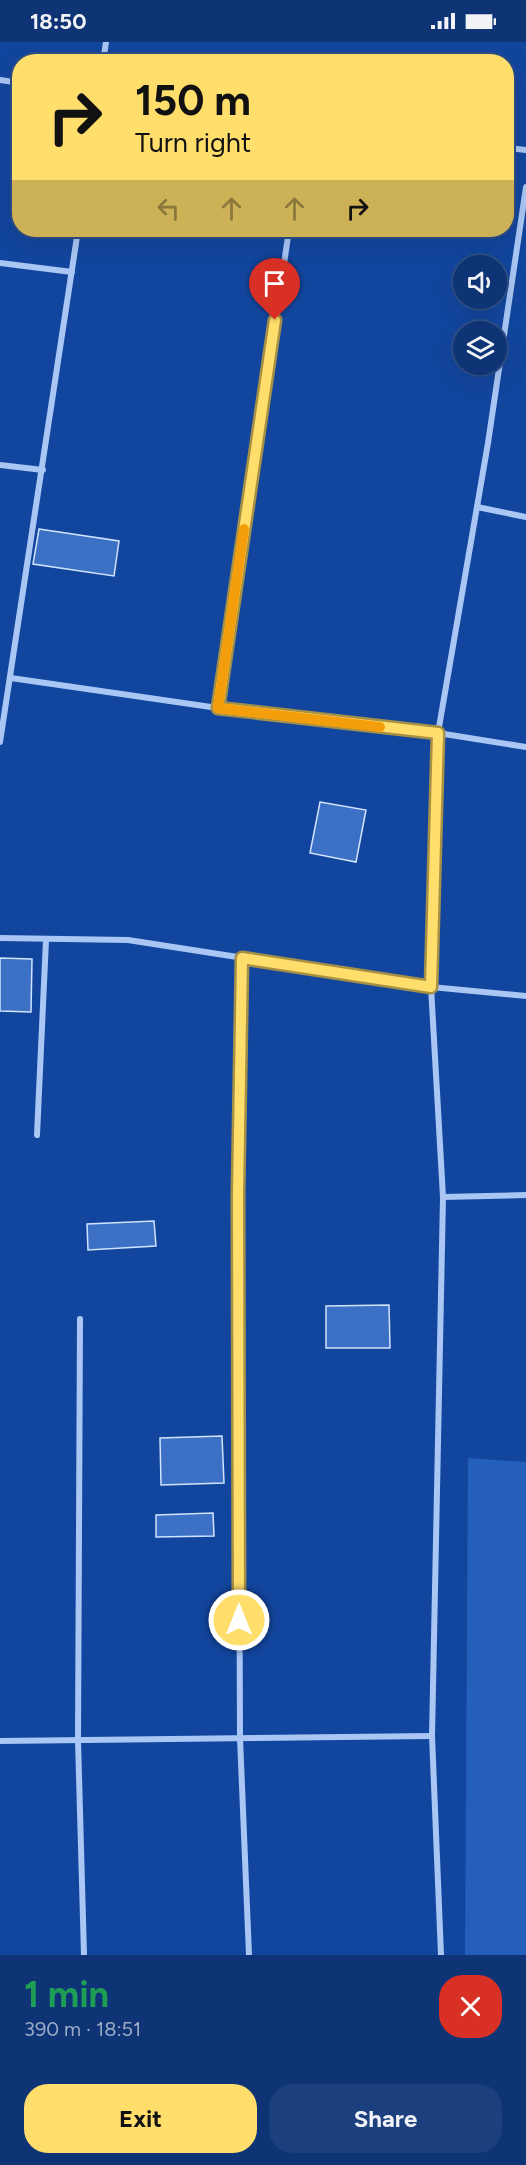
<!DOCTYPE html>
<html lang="en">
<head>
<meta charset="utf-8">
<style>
  body { margin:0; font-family:Figtree,sans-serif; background:#1c3f7e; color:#f1f3f6; height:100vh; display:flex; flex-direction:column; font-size:22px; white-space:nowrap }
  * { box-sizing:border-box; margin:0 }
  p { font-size:20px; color:#9baac5 }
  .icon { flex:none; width:33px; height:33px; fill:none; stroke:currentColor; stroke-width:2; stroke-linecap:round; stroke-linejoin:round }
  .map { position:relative; height:1913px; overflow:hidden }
  .drawer { display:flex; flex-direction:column; background:#0e3476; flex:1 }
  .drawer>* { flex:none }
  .hud { position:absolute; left:12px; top:12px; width:502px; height:183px; border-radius:24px; box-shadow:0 6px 24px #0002,0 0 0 2px #2e4f88; background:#ffde6c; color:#111; overflow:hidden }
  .controls { position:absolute; left:453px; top:213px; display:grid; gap:12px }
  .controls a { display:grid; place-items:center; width:54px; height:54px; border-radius:50%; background:#0e3476; box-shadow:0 6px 24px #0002,0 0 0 2px #2e4f88; font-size:30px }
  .pin { position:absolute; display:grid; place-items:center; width:51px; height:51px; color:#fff; margin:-62px -26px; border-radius:50% 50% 50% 0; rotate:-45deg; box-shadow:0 0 6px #0007 }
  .pin .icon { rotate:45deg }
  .me { position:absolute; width:66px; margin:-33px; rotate:0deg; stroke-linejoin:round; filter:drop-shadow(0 0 4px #0008) }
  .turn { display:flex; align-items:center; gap:21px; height:126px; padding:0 24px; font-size:27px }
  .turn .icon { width:78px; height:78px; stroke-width:2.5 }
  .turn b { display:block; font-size:42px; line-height:51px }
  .lanes { display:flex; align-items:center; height:57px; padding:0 24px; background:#0003; justify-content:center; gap:30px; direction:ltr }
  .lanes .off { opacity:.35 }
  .round { display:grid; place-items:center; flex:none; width:63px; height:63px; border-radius:24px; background:#1c3f7e }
  .head { display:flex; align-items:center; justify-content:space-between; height:102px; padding:0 24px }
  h1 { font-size:36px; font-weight:700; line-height:45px; color:#1e9e55 }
  .primary-button { display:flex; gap:12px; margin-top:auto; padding:12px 24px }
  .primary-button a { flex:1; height:69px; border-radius:24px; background:#ffde6c; color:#111; font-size:24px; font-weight:700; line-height:69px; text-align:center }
  .primary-button a+a { background:#1c3f7e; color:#f1f3f6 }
  .status { display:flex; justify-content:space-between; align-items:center; height:42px; padding:0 30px; background:#0e3476; direction:ltr }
  .status svg { height:16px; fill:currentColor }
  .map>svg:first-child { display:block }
</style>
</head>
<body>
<div class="status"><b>18:50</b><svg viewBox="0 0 49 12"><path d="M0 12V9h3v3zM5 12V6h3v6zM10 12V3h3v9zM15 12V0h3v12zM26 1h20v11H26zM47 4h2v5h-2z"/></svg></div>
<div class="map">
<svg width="526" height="1913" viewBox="0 0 526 1913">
  <rect width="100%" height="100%" fill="#12469e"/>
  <path fill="#255fbc" d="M468,1416L526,1420V1913H465Z"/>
  <g fill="#3b70c5" stroke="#d1e3fe" stroke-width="1.5">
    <path d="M124,188H165L164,195Z"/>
    <path d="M39,487L119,499L114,534L33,522Z"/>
    <path d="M320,760L366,768L356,820L310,811Z"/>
    <path d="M0,916L32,917L31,970L0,969Z"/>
    <path d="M154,1179L156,1204L88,1208L87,1182Z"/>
    <path d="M389,1263L390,1306H326V1264Z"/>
    <path d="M222,1394L224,1441L161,1443L160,1396Z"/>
    <path d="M213,1471L214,1494L156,1495V1473Z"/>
  </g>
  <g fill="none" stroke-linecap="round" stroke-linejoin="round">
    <g stroke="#a9c6f4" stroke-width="6">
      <path d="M103,20L106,0"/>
      <path d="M0,38L20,41"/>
      <path d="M507,106L526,108"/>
      <path d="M0,221L72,230"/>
      <path d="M0,423L43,428"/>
      <path d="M477,465L526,475"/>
      <path d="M11,636L218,666L438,691L526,705"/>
      <path d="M218,666L289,188"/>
      <path d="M0,700L78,188"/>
      <path d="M0,896L128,898L431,945L526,954"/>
      <path d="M242,916L238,1152L240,1696L249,1913"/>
      <path d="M37,1093L46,898"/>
      <path d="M443,1155L526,1153"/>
      <path d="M80,1277L78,1698L84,1913"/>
      <path d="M0,1699L432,1694"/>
      <path d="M441,1913L432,1694L443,1155L431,945L438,691L488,401L526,145"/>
    </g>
  </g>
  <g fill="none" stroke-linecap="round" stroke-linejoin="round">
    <defs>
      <path id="route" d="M239,1578L238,1152L242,916L431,945L438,691L218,666L275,278"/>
    </defs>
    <use href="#route" stroke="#a69046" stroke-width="15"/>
    <use href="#route" stroke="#ffde6c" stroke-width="10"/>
    <path stroke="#f59e0b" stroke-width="10" d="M244,487L218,666L380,685"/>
  </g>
</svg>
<div class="controls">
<a><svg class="icon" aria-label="sound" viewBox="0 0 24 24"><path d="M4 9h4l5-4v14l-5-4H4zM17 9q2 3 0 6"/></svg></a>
<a><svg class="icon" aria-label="layers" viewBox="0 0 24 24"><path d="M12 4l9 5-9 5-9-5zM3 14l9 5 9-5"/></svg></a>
</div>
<div class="pin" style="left:275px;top:278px;background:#d93025"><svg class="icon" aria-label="arrive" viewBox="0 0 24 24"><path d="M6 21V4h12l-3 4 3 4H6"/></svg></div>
<svg class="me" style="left:239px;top:1578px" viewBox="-20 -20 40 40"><circle r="17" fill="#ffde6c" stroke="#fff" stroke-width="3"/><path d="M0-11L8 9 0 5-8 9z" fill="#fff"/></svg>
<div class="hud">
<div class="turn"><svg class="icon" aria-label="right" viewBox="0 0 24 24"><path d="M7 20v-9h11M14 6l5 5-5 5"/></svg><div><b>150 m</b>Turn right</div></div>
<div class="lanes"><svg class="icon off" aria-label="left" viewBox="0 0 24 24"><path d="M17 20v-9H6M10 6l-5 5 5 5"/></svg><svg class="icon off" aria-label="ahead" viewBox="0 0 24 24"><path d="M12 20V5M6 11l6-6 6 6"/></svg><svg class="icon off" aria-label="ahead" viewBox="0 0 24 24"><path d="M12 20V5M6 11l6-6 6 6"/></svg><svg class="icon" aria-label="right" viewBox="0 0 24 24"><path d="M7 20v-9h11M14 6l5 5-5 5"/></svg></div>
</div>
</div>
<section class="drawer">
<div class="head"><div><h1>1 min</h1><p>390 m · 18:51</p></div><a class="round" style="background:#d93025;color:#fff"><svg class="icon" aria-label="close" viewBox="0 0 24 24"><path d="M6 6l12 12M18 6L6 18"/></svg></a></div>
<div class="primary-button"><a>Exit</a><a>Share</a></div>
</section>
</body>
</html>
